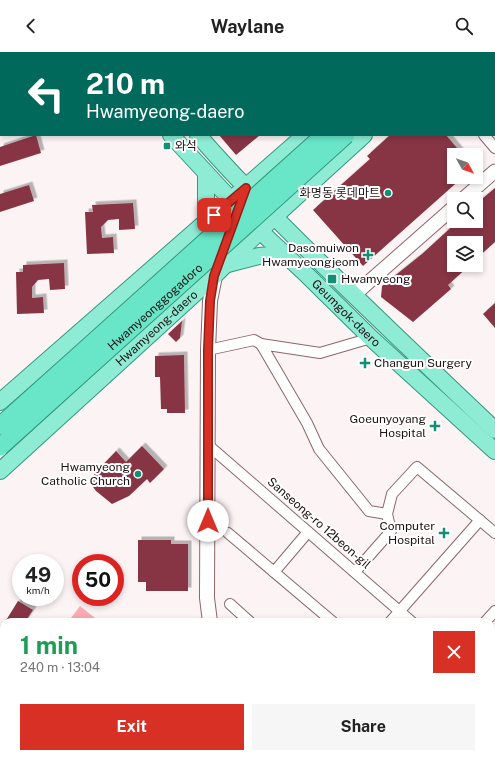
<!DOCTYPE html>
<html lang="en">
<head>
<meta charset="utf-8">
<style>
  body { margin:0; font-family:"Public Sans","Noto Sans KR",sans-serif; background:#f6f6f6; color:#222; height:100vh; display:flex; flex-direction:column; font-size:15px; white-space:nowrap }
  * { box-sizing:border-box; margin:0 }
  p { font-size:13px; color:#767676 }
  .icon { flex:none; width:22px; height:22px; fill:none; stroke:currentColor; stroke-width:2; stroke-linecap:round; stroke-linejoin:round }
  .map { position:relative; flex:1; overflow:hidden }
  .panel { position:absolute; left:0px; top:566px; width:495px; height:140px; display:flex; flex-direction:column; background:#fff; border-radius:12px 12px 0 0; box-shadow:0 2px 6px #0003 }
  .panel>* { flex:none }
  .banner { position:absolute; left:0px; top:0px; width:495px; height:84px; box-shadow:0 2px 6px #0003; background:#00695c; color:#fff; overflow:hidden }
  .needle { width:26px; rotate:130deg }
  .buttons { position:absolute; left:447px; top:96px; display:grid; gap:8px }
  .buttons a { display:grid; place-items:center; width:36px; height:36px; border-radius:0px; background:#fff; box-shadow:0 2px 6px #0003; font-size:20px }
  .speed { position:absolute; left:12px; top:502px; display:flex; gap:8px; font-size:20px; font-weight:700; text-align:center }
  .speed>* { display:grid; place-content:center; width:52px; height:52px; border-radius:50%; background:#fff; box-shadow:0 2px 6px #0003; line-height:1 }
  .speed small { font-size:10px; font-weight:400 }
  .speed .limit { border:6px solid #d22; background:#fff; color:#111 }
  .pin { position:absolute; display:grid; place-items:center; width:34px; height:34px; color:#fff; margin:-17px; border-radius:8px; box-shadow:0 2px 6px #0006 }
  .me { position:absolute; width:44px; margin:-22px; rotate:0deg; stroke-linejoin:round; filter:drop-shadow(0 0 3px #0008) }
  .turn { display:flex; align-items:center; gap:14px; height:84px; padding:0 20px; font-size:18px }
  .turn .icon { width:52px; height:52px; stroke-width:2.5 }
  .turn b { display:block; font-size:28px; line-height:34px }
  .round { display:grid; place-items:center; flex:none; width:42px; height:42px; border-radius:0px; background:#f6f6f6 }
  .head { display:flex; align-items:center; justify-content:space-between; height:68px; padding:0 20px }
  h1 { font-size:24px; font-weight:700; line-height:30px; color:#1e9e55 }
  .cta { display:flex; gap:8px; margin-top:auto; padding:8px 20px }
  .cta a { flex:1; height:46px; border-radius:0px; background:#d93025; color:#fff; font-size:16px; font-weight:700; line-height:46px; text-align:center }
  .cta a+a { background:#f6f6f6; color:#222 }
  header { display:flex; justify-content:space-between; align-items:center; height:52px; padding:0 20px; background:#fff; font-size:18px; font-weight:700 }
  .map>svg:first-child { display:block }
</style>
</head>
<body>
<header><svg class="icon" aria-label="back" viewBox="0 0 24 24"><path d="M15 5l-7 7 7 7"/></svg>Waylane<svg class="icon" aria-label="search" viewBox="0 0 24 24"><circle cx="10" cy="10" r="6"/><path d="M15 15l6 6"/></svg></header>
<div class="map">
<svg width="495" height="706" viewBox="0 0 495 706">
  <defs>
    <filter id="shadow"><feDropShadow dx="3.5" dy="-3.5" stdDeviation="0" flood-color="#0004"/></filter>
  </defs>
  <rect width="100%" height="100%" fill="#fcf3f4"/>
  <g fill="#f9aab4">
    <path d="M80,554L100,570H68Z"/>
    <path d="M491,649L495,653V706H447L443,702H491Z"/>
  </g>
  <g fill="#873545" filter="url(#shadow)">
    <path d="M36,83L41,101L0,114V95Z"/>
    <path d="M219,83H260L236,103Z"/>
    <path d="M390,83H446L463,103H454V125H463L363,214L313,158L370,107L367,104Z"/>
    <path d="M29,133L34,149L0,160V142Z"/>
    <path d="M495,136V190L476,207V191H454V213H470L448,233L451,237L413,270L381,245L382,234L422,202L458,169H476V152Z"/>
    <path d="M133,151L135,177L119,178V167L108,168L101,175L102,186L113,185L114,201L87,202L85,160H93L92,153Z"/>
    <path d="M64,211L65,237L50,238L49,227L38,228L32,235V246L43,245L44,261L17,262L16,220H23V213Z"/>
    <path d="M495,251V276L483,262Z"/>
    <path d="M182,269L180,286L176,290L168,282Z"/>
    <path d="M184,303L185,361H167V357H161L160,325H155V304Z"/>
    <path d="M142,394L164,417L150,431L147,427L129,444L112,452L96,439L93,435L92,428L95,421L116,399L126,410Z"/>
    <path d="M138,488H171V492H188V539H146V530H138Z"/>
    <path d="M18,549L33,558L25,570H5Z"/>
  </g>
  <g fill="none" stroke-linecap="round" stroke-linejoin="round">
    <defs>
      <g id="minor">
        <path d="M484,83L495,96"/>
        <path d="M371,286L320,301L261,292L307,371L319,397L369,459L387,462"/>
        <path d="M208,298L254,288L261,292"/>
        <path d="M208,393L412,570"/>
        <path d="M228,481L333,570"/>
        <path d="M274,520L308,480"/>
        <path d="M355,520L391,479L387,462L392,442L417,415L495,481"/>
        <path d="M230,552L250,570"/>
        <path d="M390,570L480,468"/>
        <path d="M485,570L495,559"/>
        <path d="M491,638L495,642"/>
        <path d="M294,702L299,706"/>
        <path d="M361,706L365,702"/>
      </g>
      <g id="tertiary">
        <path d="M213,1L214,0"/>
        <path d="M463,147L495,119"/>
        <path d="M354,243L454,155"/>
        <path d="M223,702L224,706"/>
      </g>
      <path id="secondary" d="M210,570L207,546L208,298L210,249L216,219"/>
      <g id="primary">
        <path d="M96,0L97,1"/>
        <path d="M123,0L124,1"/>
        <path d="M396,1L397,0"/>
        <path d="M455,1L456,0"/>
        <path id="s1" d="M171,83L260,179L308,224L371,286L495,399"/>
        <path d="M198,83C237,128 279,170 322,212C379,268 437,323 495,378"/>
        <path d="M206,121V170"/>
        <path d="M228,212L259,204L284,202"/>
        <path d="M0,350L305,83"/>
        <path id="s2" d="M0,419L214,224L274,165L364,83"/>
      </g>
      <g id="trunk">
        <path d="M416,1L417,0"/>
        <path d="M438,1L439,0"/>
      </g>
    </defs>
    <use href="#minor" stroke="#8b676b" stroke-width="12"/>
    <use href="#tertiary" stroke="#8b676b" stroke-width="15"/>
    <use href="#secondary" stroke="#8b676b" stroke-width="16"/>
    <use href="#primary" stroke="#36977f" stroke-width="18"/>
    <use href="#trunk" stroke="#36977f" stroke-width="19"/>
    <use href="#minor" stroke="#fff" stroke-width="10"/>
    <use href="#tertiary" stroke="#fff" stroke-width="13"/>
    <use href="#secondary" stroke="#fff" stroke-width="14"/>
    <use href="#primary" stroke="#8eecd5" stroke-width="16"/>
    <use href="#trunk" stroke="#68e6c7" stroke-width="17"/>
    <defs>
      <g id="trunk-bridge">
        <path d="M0,374L324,83"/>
        <path id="s3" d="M0,395L346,83"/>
      </g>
    </defs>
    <use href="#trunk-bridge" stroke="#36977f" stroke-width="19" stroke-linecap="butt"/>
    <use href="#trunk-bridge" stroke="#68e6c7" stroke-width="17"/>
  </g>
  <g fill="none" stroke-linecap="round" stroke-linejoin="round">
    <defs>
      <path id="route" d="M208,469V298L210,249L214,224L246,136L214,163"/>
    </defs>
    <use href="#route" stroke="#8d1f18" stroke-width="10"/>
    <use href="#route" stroke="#d93025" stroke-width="7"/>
  </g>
  <g fill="#138f74" stroke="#fff" stroke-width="1.5">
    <rect x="163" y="90" width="8" height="8" rx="2"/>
    <circle cx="388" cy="141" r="4"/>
    <path d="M366 197h4v4h4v4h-4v4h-4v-4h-4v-4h4z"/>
    <rect x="327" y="222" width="10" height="10" rx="2"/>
    <path d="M363 305h4v4h4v4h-4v4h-4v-4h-4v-4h4z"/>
    <path d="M433 368h4v4h4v4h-4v4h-4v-4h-4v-4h4z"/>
    <circle cx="138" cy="422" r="4"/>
    <path d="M442 475h4v4h4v4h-4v4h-4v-4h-4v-4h4z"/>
  </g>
  <g text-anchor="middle" stroke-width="4" stroke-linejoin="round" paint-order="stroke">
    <g font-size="12" fill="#1f1213" stroke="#fff" text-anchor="end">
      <text x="175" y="98" text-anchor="start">와석</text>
      <text x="380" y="145">화명동 롯데마트</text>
      <text x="359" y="200">Dasomuiwon<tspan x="359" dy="14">Hwamyeongjeom</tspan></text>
      <text x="341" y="231" text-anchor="start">Hwamyeong</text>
      <text x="374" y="315" text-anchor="start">Changun Surgery</text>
      <text x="426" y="371">Goeunyoyang<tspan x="426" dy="14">Hospital</tspan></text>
      <text x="130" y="419">Hwamyeong<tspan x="130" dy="14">Catholic Church</tspan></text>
      <text x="435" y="478">Computer<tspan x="435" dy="14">Hospital</tspan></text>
    </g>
    <g font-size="12" fill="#1f1213" stroke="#fff">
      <text dy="4" stroke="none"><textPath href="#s3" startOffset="209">Hwamyeonggogadoro</textPath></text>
      <text dy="4" stroke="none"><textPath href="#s1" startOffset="250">Geumgok-daero</textPath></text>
      <text dy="4" stroke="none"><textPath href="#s2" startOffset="212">Hwamyeong-daero</textPath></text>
      <text transform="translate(319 471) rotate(41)" y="4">Sanseong-ro 12beon-gil</text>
    </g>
  </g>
</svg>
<div class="buttons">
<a><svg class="needle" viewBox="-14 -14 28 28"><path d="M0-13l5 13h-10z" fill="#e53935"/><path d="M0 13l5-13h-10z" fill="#767676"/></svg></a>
<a><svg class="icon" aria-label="search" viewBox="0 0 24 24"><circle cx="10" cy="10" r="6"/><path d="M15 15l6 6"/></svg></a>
<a><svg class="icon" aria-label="layers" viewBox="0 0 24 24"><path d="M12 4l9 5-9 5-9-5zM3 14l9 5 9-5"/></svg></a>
</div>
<div class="speed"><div>49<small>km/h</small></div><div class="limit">50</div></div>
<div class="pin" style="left:214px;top:163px;background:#d93025"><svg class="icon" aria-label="arrive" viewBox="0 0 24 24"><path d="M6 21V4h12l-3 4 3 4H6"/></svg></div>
<svg class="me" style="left:208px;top:469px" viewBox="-20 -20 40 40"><circle r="19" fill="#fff"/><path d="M0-13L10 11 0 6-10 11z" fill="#d93025"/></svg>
<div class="banner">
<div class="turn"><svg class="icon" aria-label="left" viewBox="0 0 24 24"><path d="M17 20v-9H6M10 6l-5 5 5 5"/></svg><div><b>210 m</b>Hwamyeong-daero</div></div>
</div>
<section class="panel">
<div class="head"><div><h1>1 min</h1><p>240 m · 13:04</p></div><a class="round" style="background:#d93025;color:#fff"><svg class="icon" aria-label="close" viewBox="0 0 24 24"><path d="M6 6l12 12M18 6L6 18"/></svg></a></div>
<div class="cta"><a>Exit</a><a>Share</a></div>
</section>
</div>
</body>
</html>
